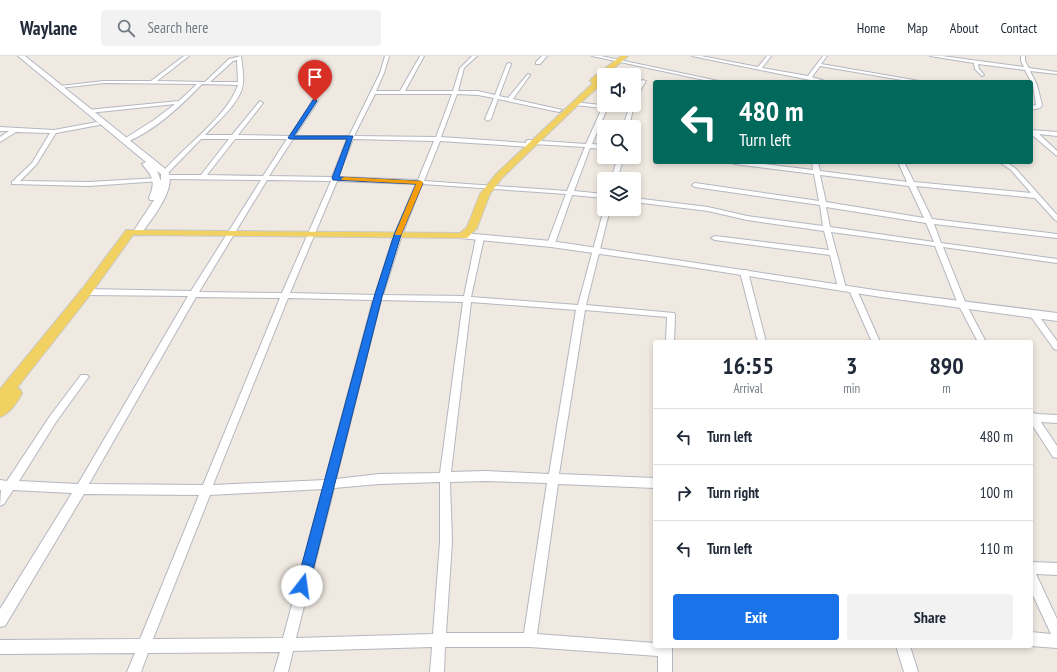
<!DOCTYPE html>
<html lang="en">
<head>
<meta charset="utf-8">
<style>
  body { margin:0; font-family:"PT Sans Narrow",sans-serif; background:#f2f2f3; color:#1f2937; height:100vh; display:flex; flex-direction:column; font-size:15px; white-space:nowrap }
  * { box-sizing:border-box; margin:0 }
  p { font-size:13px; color:#747a83 }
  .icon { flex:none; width:22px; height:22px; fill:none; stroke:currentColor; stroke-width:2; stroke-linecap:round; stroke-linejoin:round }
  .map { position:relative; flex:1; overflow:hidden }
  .drawer { position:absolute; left:653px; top:284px; width:380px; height:308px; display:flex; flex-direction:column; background:#fff; border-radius:4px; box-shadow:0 2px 6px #0003 }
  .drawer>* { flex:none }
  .guide { position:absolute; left:653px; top:24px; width:380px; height:84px; border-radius:4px; box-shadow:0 2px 6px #0003; background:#00695c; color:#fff; overflow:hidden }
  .buttons { position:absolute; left:597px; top:12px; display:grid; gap:8px }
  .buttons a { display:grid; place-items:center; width:44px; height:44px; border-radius:4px; background:#fff; box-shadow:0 2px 6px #0003; font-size:20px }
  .pin { position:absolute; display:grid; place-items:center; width:34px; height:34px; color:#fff; margin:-41px -17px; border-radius:50% 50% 50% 0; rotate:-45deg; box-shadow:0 0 4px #0007 }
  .pin .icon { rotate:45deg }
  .me { position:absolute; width:44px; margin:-22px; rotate:15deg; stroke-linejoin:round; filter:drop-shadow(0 0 3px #0008) }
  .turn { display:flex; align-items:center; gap:14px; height:84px; padding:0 20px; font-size:18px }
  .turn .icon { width:52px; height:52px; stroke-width:2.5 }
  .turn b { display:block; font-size:28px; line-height:34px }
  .eta { display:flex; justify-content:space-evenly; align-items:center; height:68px; text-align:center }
  .eta b { font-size:24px; font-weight:600; line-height:28px }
  .button { display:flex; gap:8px; margin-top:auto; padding:8px 20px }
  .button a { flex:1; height:46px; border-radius:4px; background:#1a73e8; color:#fff; font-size:16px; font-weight:600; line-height:46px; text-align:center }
  .button a+a { background:#f2f2f3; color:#1f2937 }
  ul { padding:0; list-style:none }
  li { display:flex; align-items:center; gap:12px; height:56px; padding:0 20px; border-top:1px solid #e0e1e3 }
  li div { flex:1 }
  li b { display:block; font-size:15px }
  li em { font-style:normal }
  header { display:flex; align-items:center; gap:24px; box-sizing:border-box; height:56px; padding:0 20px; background:#fff; border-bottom:1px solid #e0e1e3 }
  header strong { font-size:19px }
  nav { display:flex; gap:22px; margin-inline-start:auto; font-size:14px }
  .search { width:280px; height:36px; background:#f2f2f3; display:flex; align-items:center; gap:10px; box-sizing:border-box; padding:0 14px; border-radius:4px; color:#747a83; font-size:15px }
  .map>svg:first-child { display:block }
</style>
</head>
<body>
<header>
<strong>Waylane</strong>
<div class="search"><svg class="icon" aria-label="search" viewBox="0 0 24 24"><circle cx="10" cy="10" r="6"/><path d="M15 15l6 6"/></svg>Search here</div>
<nav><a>Home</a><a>Map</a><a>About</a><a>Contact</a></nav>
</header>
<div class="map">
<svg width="1057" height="616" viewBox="0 0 1057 616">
  <rect width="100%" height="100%" fill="#efe9e1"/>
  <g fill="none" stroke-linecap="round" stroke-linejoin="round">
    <defs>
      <g id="street">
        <path d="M184,0H189L157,25L205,26L229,3L241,0C242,9 244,19 243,28C241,46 217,66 205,79H232L260,45L263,47L238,79L290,80L313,44L315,43L318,45L295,80H349L380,17L385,0H389L384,17L376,35H400L420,0H424L405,35H453L460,12L472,0H477L464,12L458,35H478L495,39L507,8L509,7L511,8L499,40L508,42L528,18L530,19L513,43L562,54L559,56L498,43L491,63L488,65L485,63L494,42L478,39L457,38L441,81L526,87V85L528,84L586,88L602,52L575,49L573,48V46L629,52V49L634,48L629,71H623L628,55L607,53L592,88L604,89V93L590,92L574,135L604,138V142L572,139L554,190H548L547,188L566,138L422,128L402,179L383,239L464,240L476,182L480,180L484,182L471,241L578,249L604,153H610L586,249L674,257L675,259L674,286H666L667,261L585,254L559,418L655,422V432L558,428L537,578L655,587V590H672V616H658V600L530,591H445L444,616H430L432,591L293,595L288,616H274L280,596L148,597L141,616H127L135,597L0,598V584L140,583L199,439L84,438L5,570L0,571V553L72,437L13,434L4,448L0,450L1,434H0V424L7,425L50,360L81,319H87L89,321L87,323L56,366L19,425L78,428L188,240L86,239L82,236L86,233L191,235L261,124L167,123L164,121L167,119H201L229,83H201L167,118L162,117C183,91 228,60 238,29L202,28C183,48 152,77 126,86L123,84L124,83L154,64L175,48L89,57L86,55L87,54L179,45L197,28L104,27L60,32L58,31L60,30L104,25H151ZM237,4L238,26H210L233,5ZM375,38H452L436,81L354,80ZM235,83H287L263,120L207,119ZM293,83H347L332,121L269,120ZM353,83L434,85L418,124L338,121ZM440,85L531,91L533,90V88L585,91L567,135L424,125ZM267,124L331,125L282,237L199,236ZM337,125L416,128L394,179L375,239L290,237ZM196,241L280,242L203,429L89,428ZM288,242L373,244L325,424L213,429ZM381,244L463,246L440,417L379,418L336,423ZM471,246L576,254L549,418L486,415L451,416ZM486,425L547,427L524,577H446L452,486L450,426ZM440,426V486L433,578L296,582L334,432L379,428ZM323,433L283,582L153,583L210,439Z"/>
        <path d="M542,0H547L540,8H536V6Z"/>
        <path d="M592,0H601L723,26H714Z"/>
        <path d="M692,0H701L758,11L767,0H771L762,12L808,20L823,0H827L821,8L925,26H914L820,10L812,21L828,26H820Z"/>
        <path d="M930,0H942L1024,11L1021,5V0H1025V5L1029,12L1057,16V18L1030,15L1037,29L1042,49L1040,52L1031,54V50L1036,49L1033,29L1025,14L978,8L979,13L984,19L982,20L975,13L974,7Z"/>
        <path d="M642,24L646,25L636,41L634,42V36Z"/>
        <path d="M97,66L100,68L99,69L56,77L36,109L20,125L89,126L158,122L160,123V125L89,130L12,128V126L32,107L50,77L16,76L0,86V81L9,75H0V71L54,74Z"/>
        <path d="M1031,74L1057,76V80L1039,78L1057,95V100L1031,78Z"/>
        <path d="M618,101H624L617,123H611Z"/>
        <path d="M731,106H749L813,114L812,106H818L820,115L907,126L898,106H904L914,126L1031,137L1011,114L999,106H1006L1015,112L1057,159V165L1055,164L1035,142L916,130L932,163L1057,178V182L934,168L941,187L1057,203V207L943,191L966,248L986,286H978L958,248L935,190L831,176L846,232L842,234L838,232L830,199L715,184L711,182L715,180L829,194L824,175L747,164L708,155L634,146V142L708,151L747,160L823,170L820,149L695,131L692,129L695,127L819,145L814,118L734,108ZM820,119L909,130L924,162L826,146ZM826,151L926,167L934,186L830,171Z"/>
        <path d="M741,214H747L748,216L766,286H758L740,216Z"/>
        <path d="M853,231L857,234L880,286H872L849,234Z"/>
        <path d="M1033,255L1036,256L1057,285V294L1054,293L1029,258Z"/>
        <path d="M1031,355L1036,358L1057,359V367L1041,366L1057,390V402L1053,401L1031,367Z"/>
        <path d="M1031,506L1057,507V519L1036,518L1057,563V592L1031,590V576L1051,578L1031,535Z"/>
        <path d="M896,590H910L918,616H904Z"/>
      </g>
      <g id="secondary">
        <path d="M18,0H25L168,115C177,133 151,164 141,178H135L133,176L154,144H150L149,142C156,125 153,121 142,108L146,106ZM157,115L161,118V125Z"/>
        <path d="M463,177L551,185L881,235L1057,257V265L881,241L678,209L551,191L460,182L458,180L460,178Z"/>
      </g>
      <path id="primary" d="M621,0H628L606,19H604V26L578,49L502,122L490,138L477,172L467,182L133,179L90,239L17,332L20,333L22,337C18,346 9,358 0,361V333L82,233L126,174L460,177L467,171L480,138L496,118L593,27L590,25L591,23Z"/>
    </defs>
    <use href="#street" stroke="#b4b7c1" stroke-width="2"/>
    <use href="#secondary" stroke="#b4b7c1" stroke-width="2"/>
    <use href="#primary" stroke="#c9c9c9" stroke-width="2"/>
    <use href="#street" fill="#fff" fill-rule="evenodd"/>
    <use href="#secondary" fill="#fff" fill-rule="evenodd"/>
    <use href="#primary" fill="#f2d163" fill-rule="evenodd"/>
  </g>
  <path fill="#1a73e8" stroke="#114b97" d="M315,43L317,45L294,80H353L339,121L420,125L423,127L401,179L382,241L309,530L307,535L302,536L298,535L296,530L374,241L394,179L416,128L333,124L332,122L347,83H290L288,82L313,44Z"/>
  <path fill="#f59e0b" d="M344,121L422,125L423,127L401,179H396L395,178L416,128L342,124L341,123Z"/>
</svg>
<div class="buttons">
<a><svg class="icon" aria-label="sound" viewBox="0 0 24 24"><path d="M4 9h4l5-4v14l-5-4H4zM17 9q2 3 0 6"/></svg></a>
<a><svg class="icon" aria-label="search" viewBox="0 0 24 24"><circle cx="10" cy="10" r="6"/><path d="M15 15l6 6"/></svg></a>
<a><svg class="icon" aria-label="layers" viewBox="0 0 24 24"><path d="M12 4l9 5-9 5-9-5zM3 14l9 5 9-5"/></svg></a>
</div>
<div class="pin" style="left:315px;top:45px;background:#d93025"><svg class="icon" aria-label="arrive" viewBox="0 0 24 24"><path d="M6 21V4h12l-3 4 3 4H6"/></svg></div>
<svg class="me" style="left:302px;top:530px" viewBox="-20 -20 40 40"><circle r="19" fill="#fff"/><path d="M0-13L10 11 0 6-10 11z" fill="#1a73e8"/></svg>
<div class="guide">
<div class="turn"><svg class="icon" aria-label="left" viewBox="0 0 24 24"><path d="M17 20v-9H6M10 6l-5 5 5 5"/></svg><div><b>480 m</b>Turn left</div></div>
</div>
<section class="drawer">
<div class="eta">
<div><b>16:55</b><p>Arrival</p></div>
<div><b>3</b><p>min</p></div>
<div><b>890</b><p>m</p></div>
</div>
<ul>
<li><svg class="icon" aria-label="left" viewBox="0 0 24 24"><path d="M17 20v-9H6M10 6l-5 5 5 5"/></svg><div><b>Turn left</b></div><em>480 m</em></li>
<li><svg class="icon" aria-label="right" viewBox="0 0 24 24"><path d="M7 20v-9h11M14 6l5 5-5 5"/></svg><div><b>Turn right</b></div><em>100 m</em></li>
<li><svg class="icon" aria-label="left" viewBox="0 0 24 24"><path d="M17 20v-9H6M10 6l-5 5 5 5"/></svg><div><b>Turn left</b></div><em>110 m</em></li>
</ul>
<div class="button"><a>Exit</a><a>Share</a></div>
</section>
</div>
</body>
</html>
